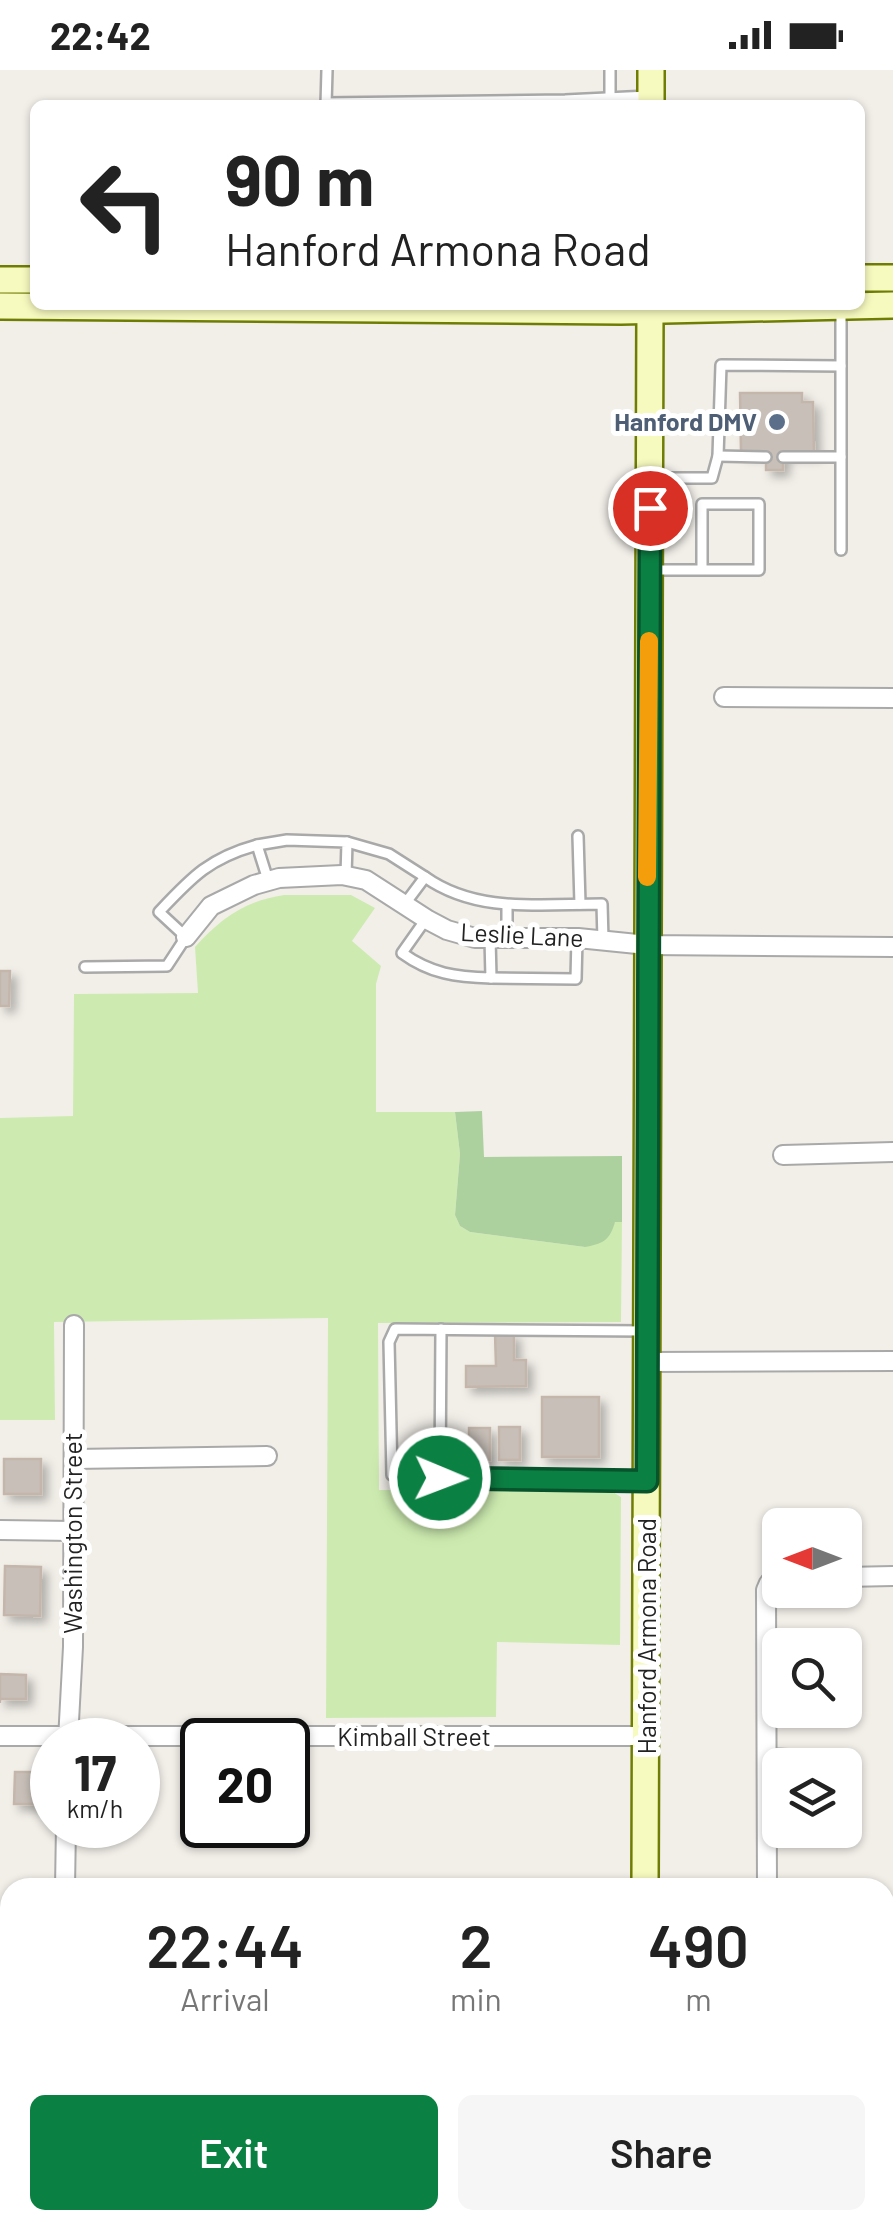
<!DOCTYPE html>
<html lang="en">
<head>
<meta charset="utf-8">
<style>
  body { margin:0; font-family:Barlow,sans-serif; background:#f6f6f6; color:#222; height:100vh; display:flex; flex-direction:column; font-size:38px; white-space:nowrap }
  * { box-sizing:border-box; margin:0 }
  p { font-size:32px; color:#767676 }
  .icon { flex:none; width:55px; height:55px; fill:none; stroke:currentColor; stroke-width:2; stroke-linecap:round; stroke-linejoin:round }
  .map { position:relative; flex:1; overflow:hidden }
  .drawer { position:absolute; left:0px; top:1808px; width:895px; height:352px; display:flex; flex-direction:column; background:#fff; border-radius:30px 30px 0 0; box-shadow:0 2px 8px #0004 }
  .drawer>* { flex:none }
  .top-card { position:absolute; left:30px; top:30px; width:835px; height:210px; border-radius:15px; box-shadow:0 2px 8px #0004; background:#fff; color:#222; overflow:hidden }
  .needle { width:65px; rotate:270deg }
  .controls { position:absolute; left:762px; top:1438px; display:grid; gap:20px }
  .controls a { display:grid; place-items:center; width:100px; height:100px; border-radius:15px; background:#fff; box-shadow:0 2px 8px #0004; font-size:50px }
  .speed { position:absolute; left:30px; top:1648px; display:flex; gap:20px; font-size:50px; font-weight:700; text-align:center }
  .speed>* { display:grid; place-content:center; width:130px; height:130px; border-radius:50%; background:#fff; box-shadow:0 2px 8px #0004; line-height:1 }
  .speed small { font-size:25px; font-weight:400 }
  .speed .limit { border:5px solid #111; border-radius:15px; background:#fff; color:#111 }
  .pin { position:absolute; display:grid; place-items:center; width:85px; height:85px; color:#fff; margin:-42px; border:5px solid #fff; border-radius:50%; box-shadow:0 2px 10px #0007 }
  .me { position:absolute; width:110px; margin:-55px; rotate:91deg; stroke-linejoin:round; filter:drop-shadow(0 0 8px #0008) }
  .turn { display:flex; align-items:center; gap:35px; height:210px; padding:0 30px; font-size:45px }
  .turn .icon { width:130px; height:130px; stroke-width:2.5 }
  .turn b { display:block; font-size:70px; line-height:85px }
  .eta { display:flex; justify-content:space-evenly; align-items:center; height:170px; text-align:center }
  .eta b { font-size:60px; font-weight:600; line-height:70px }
  .button { display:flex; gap:20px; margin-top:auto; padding:20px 30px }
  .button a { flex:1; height:115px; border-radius:15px; background:#0b8043; color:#fff; font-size:40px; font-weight:600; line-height:115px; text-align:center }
  .button a+a { background:#f6f6f6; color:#222 }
  .status { display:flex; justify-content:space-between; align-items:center; height:70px; padding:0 50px; background:#fff; direction:ltr }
  .status svg { height:28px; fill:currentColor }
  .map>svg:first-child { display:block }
</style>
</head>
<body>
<div class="status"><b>22:42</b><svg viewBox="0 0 49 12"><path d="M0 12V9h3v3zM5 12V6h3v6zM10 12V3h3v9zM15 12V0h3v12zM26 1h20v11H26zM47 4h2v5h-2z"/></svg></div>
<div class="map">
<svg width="893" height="2158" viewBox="0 0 893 2158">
  <defs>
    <filter id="shadow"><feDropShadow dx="6" dy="6" stdDeviation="5" flood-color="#0004"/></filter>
  </defs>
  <rect width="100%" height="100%" fill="#f2efe9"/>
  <path fill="#cdebb0" d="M284,825H351L375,838L352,871L381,896L376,914V1042H455L460,1084L455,1145L460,1156L470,1162L585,1177L615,1152H622L621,1252L378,1253L379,1420L611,1421L621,1427L620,1575L497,1572L496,1647L326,1648L328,1248L54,1252L55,1350H0V1048L73,1046L74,924L198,923L195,877C221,848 245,831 284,825Z"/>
  <path fill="#add19e" d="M482,1041L484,1087L622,1086V1152H615C610,1170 603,1174 585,1177L470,1162L460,1156L455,1145L460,1084L455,1042Z"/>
  <g fill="#c7bfb8" stroke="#c4b6ab" stroke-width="2.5" filter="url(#shadow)">
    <path d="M740,323H802V332H813L814,383H783V400H766V382H741Z"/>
    <path d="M0,901H10L9,936H0Z"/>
    <path d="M495,1264H514V1290H526V1316L466,1317V1296H496Z"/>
    <rect x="542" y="1327" width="57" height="60"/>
    <rect x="499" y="1357" width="21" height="33"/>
    <rect x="469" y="1358" width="21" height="32"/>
    <rect x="4" y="1389" width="37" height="35"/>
    <path d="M5,1496L41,1497L40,1546L4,1545Z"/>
    <path d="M0,1604L26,1605V1629H0V1633Z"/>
    <path d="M15,1702H47L46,1734H14Z"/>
    <rect x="0" y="1941" width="10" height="30"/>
  </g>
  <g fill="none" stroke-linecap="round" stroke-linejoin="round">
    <defs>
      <g id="service">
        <path d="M610,0V27"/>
        <path d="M326,33L565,30L648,26"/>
        <path d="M326,35L327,0"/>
        <path d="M841,238V480"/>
        <path d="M718,386L766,387"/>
        <path d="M783,387H841"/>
        <path d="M653,408H712L718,386L721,295L841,296"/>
        <path d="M652,500H759V434H702V500"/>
        <path d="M578,766L580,834"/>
        <path d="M347,772L389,784L425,807L404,835"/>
        <path d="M257,775L287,770L347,772L346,806"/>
        <path d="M425,807C477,844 542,834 602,834L603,870"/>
        <path d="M426,849L402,883C431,904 456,907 491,908L490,868"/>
        <path d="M507,867V835"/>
        <path d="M85,897L167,896L186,867L159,842C191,808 209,788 257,775L268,810"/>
        <path d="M491,908L576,909L577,868"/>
        <path d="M441,1259L440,1407L645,1411"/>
        <path d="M440,1407L392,1405L389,1272L395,1259L645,1261"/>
      </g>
      <g id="minor">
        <path d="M724,627L893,628"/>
        <path d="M186,867L211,836L254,815L279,808L342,805L366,810L428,850L447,860L475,868H578L647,875L893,877"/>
        <path d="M783,1085L893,1082"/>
        <path d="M649,1292L893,1291"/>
        <path d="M74,1389L267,1386"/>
        <path d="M0,1460L73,1461"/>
        <path d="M845,1507L893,1506"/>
        <path d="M0,1666H647"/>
        <path d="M68,1670L73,1577L74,1255"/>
        <path d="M767,1688L829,1691"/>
        <path d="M65,1818L66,1755"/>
        <path d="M767,1818L766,1520L769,1513L780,1509"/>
        <path d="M0,1908H10"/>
        <path d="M885,2070L893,2068"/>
        <path d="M0,2156L621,2155L713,2150"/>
      </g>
      <g id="secondary">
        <path d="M651,35V0"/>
        <path d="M860,208H893"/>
        <path d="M0,210H35"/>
        <path d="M0,236L621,241L893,235"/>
        <path d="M645,1818L650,235"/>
        <path d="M645,2150V2158"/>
      </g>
    </defs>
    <use href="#service" stroke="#a9a9a9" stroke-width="14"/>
    <use href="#minor" stroke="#a9a9a9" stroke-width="22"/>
    <use href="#secondary" stroke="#707d05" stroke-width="30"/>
    <use href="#service" stroke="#fff" stroke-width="9"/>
    <use href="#minor" stroke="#fff" stroke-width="18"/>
    <use href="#secondary" stroke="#f7fabf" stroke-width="25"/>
  </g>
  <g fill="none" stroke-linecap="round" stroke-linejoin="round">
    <defs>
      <path id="route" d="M440,1408L647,1411L650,438"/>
    </defs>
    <use href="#route" stroke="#07532c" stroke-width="25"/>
    <use href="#route" stroke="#0b8043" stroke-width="18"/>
    <path stroke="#f59e0b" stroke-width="18" d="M647,807L649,571"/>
  </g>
  <circle fill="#5c6f8a" stroke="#fff" stroke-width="4" cx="777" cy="352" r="10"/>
  <g text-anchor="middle" stroke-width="10" stroke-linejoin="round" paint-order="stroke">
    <g font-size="25" font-weight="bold" fill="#4e5e75" stroke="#fff" text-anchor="end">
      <text x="757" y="361">Hanford DMV</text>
    </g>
    <g font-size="25" fill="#222" stroke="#fff">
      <text transform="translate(522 865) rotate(3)" y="9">Leslie Lane</text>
      <text transform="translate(73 1463) rotate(-90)" y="9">Washington Street</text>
      <text transform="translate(647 1566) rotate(-90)" y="9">Hanford Armona Road</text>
      <text x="414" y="1676">Kimball Street</text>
    </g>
  </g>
</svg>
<div class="controls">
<a><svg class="needle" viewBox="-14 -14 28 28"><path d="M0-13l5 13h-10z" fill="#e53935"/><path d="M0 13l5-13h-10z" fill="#767676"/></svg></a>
<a><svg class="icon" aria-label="search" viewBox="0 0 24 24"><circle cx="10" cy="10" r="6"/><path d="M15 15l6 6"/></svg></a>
<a><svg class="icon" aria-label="layers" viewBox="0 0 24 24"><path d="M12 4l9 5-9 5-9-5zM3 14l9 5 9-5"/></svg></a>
</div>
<div class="speed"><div>17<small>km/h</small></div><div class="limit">20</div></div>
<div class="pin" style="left:650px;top:438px;background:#d93025"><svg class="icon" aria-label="arrive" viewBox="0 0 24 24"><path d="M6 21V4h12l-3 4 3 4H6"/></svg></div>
<svg class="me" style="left:440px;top:1408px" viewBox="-20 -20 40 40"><circle r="17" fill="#0b8043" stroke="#fff" stroke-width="3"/><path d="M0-11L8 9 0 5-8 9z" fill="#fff"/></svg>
<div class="top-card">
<div class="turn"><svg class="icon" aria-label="left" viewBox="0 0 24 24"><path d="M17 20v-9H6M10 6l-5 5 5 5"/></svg><div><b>90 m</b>Hanford Armona Road</div></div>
</div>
<section class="drawer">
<div class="eta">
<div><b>22:44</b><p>Arrival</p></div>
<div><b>2</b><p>min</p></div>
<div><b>490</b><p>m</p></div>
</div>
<div class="button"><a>Exit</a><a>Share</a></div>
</section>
</div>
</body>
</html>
